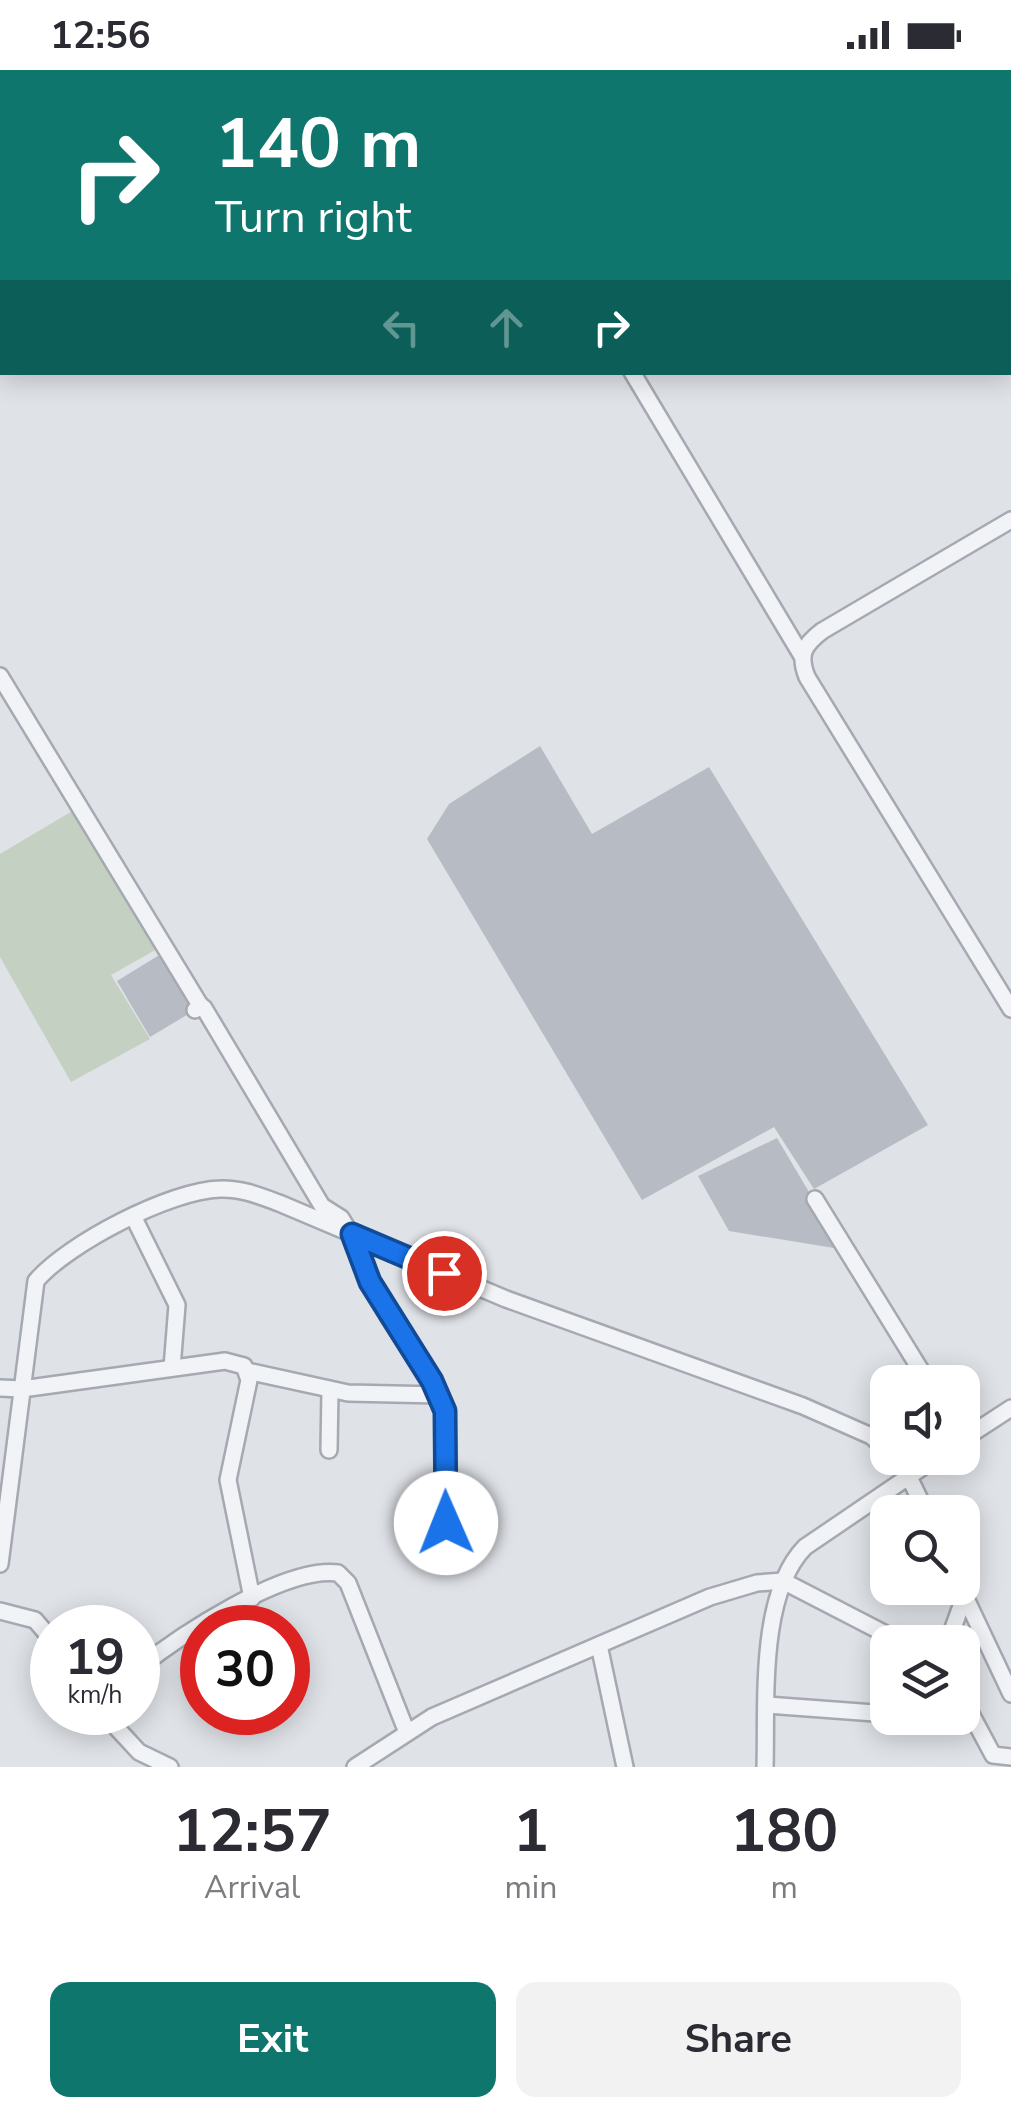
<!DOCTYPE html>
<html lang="en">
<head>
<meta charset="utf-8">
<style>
  body { margin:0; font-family:"Nunito Sans",sans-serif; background:#f2f2f3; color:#2b2b33; height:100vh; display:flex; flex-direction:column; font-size:38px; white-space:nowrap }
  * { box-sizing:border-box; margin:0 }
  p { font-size:32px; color:#7c7c81 }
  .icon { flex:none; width:55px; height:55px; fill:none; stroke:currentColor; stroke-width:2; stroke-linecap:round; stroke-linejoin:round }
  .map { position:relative; height:1697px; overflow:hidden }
  .panel { display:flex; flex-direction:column; background:#fff; flex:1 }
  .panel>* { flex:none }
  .hud { position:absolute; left:0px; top:0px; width:1012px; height:305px; box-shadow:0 5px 25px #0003; background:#0f766e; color:#fff; overflow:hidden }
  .tools { position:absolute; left:870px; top:1295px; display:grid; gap:20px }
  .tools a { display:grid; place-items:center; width:110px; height:110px; border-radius:20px; background:#fff; box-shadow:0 5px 25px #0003; font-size:50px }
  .speed { position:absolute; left:30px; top:1535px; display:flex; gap:20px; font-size:50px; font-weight:700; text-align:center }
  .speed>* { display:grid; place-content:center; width:130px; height:130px; border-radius:50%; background:#fff; box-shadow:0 5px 25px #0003; line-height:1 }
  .speed small { font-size:25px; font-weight:400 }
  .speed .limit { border:15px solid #d22; background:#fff; color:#111 }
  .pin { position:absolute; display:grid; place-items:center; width:85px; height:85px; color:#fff; margin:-42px; border:5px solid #fff; border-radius:50%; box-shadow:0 2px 10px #0007 }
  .me { position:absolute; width:110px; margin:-55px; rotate:359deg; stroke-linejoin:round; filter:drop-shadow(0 0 8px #0008) }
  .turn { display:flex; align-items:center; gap:35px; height:210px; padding:0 50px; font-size:45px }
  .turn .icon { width:130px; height:130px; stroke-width:2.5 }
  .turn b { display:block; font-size:70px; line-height:85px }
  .lanes { display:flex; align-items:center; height:95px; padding:0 50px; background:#0003; justify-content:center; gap:50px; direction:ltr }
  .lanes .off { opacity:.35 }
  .eta { display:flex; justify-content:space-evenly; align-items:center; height:170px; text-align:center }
  .eta b { font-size:60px; font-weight:700; line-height:70px }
  .button { display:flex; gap:20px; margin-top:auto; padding:20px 50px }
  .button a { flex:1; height:115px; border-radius:20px; background:#0f766e; color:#fff; font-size:40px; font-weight:700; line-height:115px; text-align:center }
  .button a+a { background:#f2f2f3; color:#2b2b33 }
  .status { display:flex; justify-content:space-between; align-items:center; height:70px; padding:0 50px; background:#fff; direction:ltr }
  .status svg { height:28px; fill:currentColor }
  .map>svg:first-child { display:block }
</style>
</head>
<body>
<div class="status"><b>12:56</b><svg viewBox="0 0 49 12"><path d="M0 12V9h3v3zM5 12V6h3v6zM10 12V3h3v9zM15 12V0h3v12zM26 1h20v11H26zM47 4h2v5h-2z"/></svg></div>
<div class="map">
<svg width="1011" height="1697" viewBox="0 0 1011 1697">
  <rect width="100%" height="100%" fill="#dfe2e7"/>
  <path fill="#c4d0c1" d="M74,740L157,879L111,905L150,969L71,1012L0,887V784Z"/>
  <g fill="#b7bbc3">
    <path d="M540,676L592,764L709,697L928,1055L814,1119L774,1057L642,1130L427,769L449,734Z"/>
    <path d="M161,884L195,940L150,967L117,911Z"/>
    <path d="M777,1068L838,1171L834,1178L729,1161L698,1106Z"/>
  </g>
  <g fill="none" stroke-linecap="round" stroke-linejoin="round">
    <defs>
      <g id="minor">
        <path d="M461,0L462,2"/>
        <path d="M632,302L802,586"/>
        <path d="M1011,450L822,561C804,575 798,584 807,607L1011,939"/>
        <path d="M0,606L200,935"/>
        <path d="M195,940L200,935L204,938L322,1136L341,1148L351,1164L388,1246L440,1325L447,1360L446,1453"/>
        <path d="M815,1129L928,1312"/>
        <path d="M134,1148L177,1235L172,1298"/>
        <path d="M247,1301L348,1323L440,1325"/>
        <path d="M0,1318L22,1319L225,1291L244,1296L249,1310L228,1410L252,1528"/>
        <path d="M962,1370L1011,1338"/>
        <path d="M329,1380L330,1320"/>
        <path d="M893,1388L908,1405L926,1442"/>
        <path d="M0,1494L36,1211C67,1174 171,1120 220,1119C241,1118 260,1126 279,1133L506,1229L803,1336L871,1366L888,1381"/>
        <path d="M961,1518L1011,1624"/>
        <path d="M0,1541L35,1550L52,1570"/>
        <path d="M948,1572L965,1525"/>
        <path d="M599,1575L625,1697"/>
        <path d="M138,1599C179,1566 284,1496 338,1503L348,1513L406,1660"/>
        <path d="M962,1627L993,1685L1011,1687"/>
        <path d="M767,1635L888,1644"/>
        <path d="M102,1642L139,1682L170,1697"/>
        <path d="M355,1697L432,1647L710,1527L757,1513L783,1511L901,1572"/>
        <path d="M765,1697C767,1634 758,1525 805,1477L936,1388"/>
      </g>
    </defs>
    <use href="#minor" stroke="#a5a9b1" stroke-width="20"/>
    <use href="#minor" stroke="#f1f3f6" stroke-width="15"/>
  </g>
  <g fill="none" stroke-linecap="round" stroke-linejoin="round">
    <defs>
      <path id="route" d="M444,1203L352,1164L370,1212L432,1311L445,1341L446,1453"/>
    </defs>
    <use href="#route" stroke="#114b97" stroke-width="25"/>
    <use href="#route" stroke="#1a73e8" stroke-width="18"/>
  </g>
</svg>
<div class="tools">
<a><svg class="icon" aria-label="sound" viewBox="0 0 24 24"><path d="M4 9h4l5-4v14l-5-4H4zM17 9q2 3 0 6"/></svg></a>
<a><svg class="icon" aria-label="search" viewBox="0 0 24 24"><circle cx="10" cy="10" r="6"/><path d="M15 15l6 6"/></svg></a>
<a><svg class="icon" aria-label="layers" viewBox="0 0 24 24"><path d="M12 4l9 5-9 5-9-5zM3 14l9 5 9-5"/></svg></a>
</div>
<div class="speed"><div>19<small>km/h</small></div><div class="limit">30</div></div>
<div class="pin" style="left:444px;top:1203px;background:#d93025"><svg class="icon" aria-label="arrive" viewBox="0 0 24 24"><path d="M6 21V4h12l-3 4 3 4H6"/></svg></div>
<svg class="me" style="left:446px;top:1453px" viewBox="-20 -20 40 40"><circle r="19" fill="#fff"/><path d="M0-13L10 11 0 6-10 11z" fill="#1a73e8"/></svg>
<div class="hud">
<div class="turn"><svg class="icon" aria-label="right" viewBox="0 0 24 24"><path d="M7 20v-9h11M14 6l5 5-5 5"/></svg><div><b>140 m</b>Turn right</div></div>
<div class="lanes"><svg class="icon off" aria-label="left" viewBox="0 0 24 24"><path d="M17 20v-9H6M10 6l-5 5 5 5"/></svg><svg class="icon off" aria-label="ahead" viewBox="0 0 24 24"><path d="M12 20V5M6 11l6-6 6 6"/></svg><svg class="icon" aria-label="right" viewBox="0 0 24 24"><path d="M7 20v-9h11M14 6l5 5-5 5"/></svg></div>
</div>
</div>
<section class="panel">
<div class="eta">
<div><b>12:57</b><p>Arrival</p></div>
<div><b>1</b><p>min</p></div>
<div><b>180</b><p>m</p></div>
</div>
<div class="button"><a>Exit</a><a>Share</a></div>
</section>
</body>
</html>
